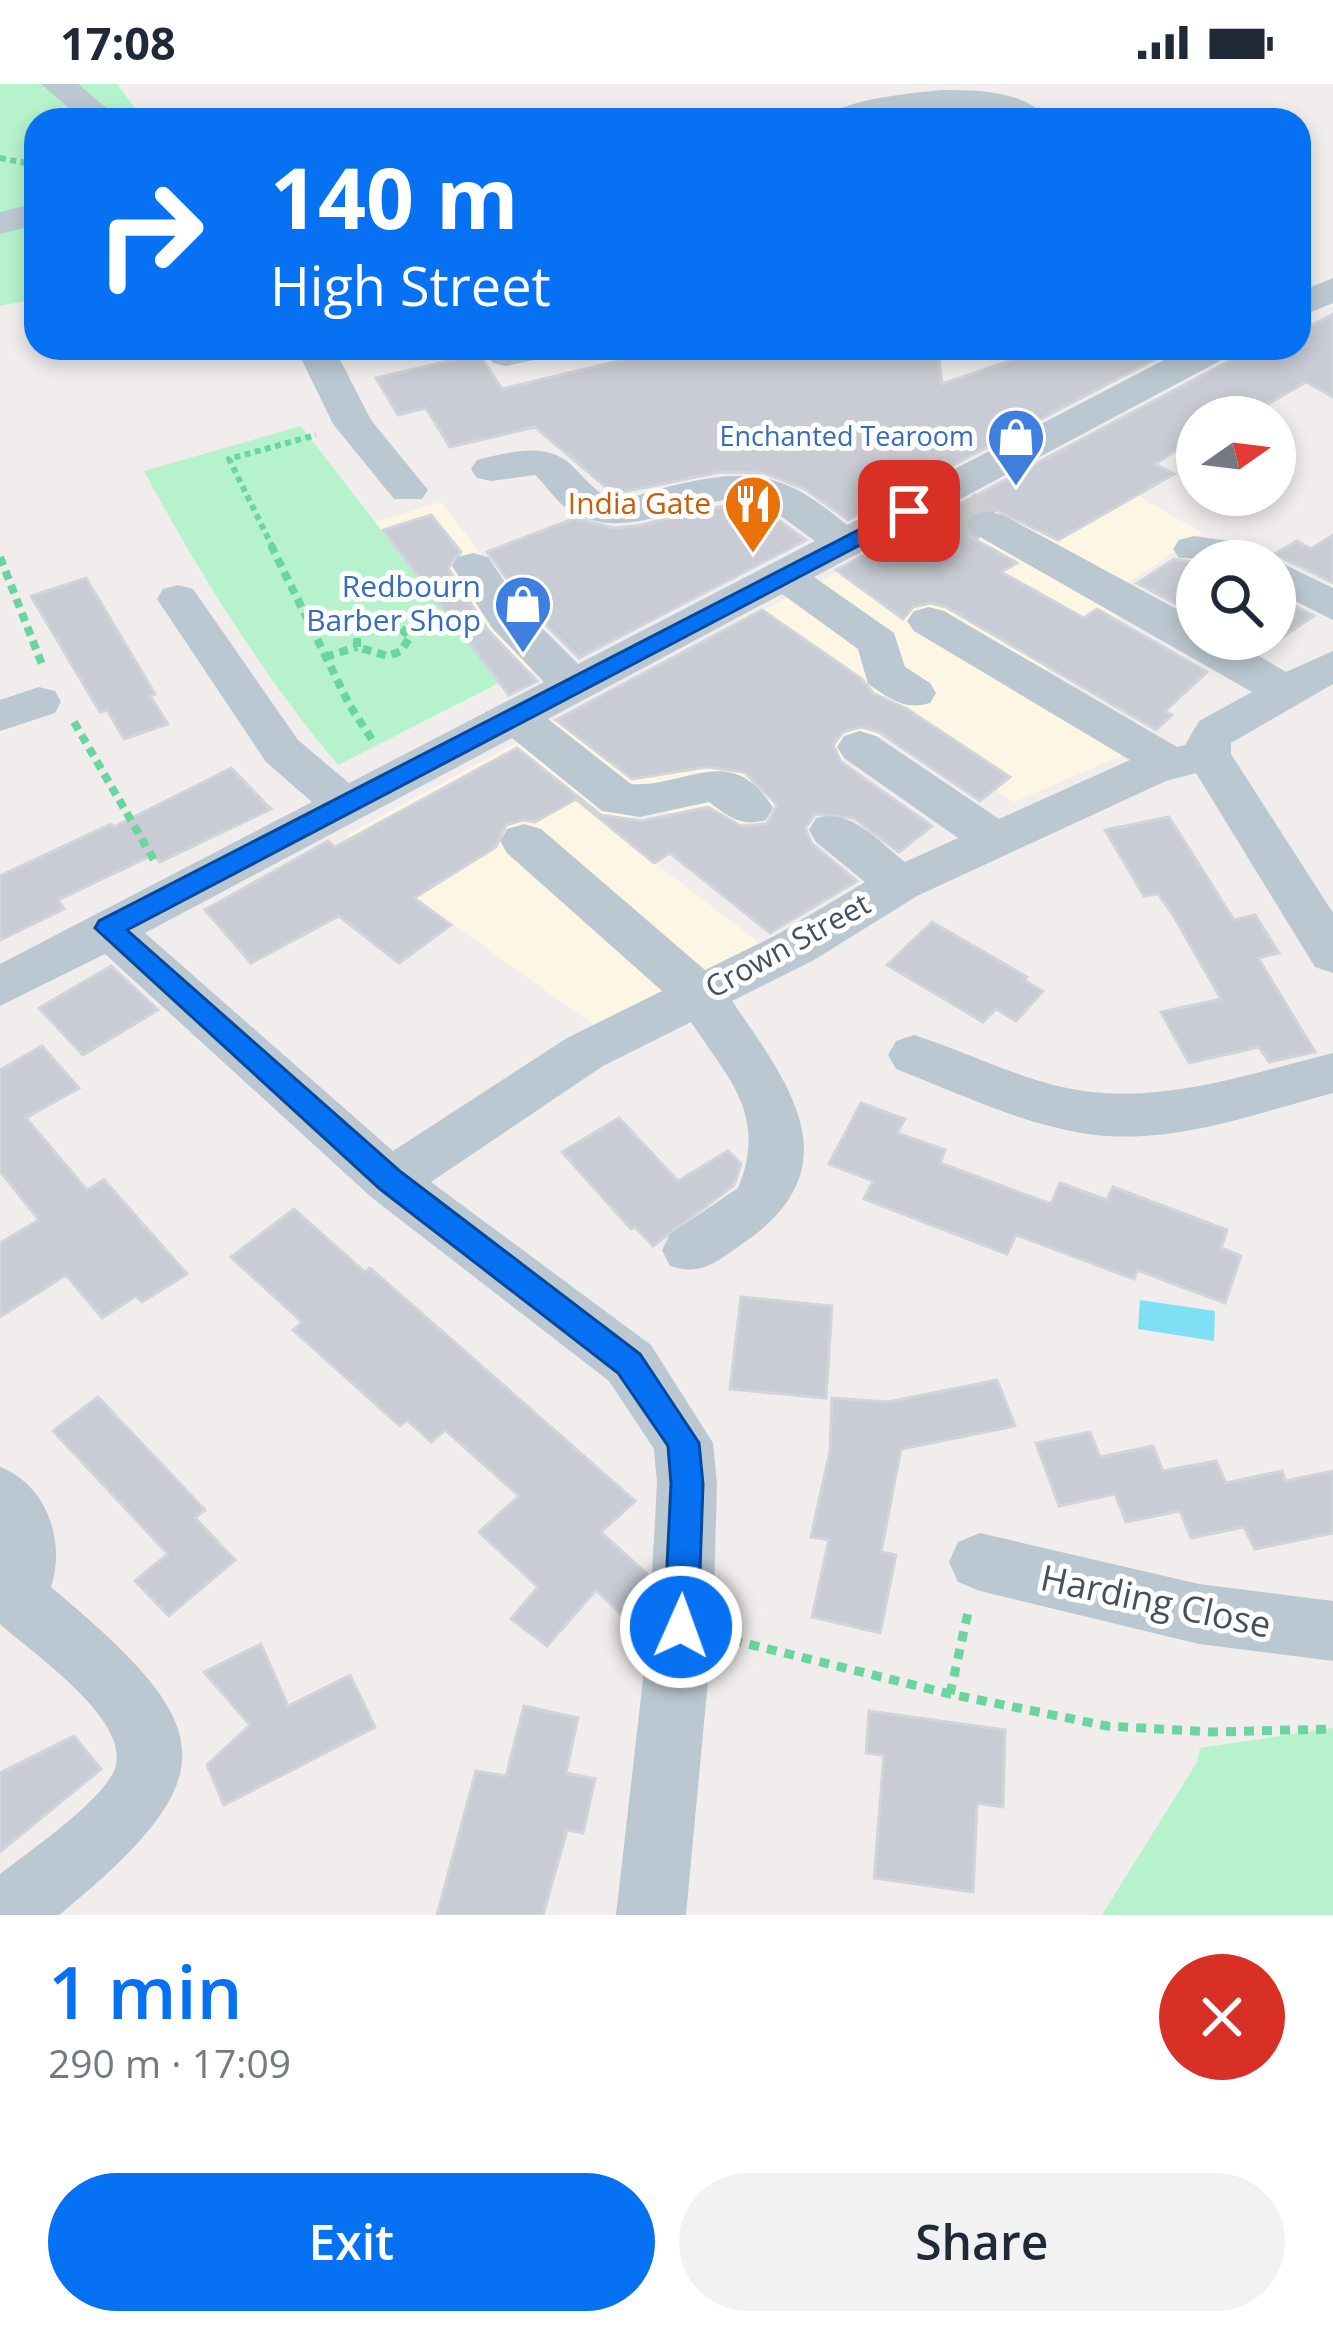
<!DOCTYPE html>
<html lang="en">
<head>
<meta charset="utf-8">
<style>
  body { margin:0; font-family:"Open Sans",sans-serif; background:#f2f2f3; color:#1f2937; height:100vh; display:flex; flex-direction:column; font-size:45px; white-space:nowrap }
  * { box-sizing:border-box; margin:0 }
  p { font-size:39px; color:#747a83 }
  .icon { flex:none; width:66px; height:66px; fill:none; stroke:currentColor; stroke-width:2; stroke-linecap:round; stroke-linejoin:round }
  .map { position:relative; height:1831px; overflow:hidden }
  .side { display:flex; flex-direction:column; background:#fff; flex:1 }
  .side>* { flex:none }
  .banner { position:absolute; left:24px; top:24px; width:1287px; height:252px; border-radius:36px; box-shadow:0 6px 18px #0003; background:#0671f2; color:#fff; overflow:hidden }
  .needle { width:78px; rotate:76deg }
  .controls { position:absolute; left:1176px; top:312px; display:grid; gap:24px }
  .controls a { display:grid; place-items:center; width:120px; height:120px; border-radius:50%; background:#fff; box-shadow:0 6px 18px #0003; font-size:60px }
  .pin { position:absolute; display:grid; place-items:center; width:102px; height:102px; color:#fff; margin:-51px; border-radius:24px; box-shadow:0 6px 18px #0006 }
  .me { position:absolute; width:132px; margin:-66px; rotate:2deg; stroke-linejoin:round; filter:drop-shadow(0 0 9px #0008) }
  .turn { display:flex; align-items:center; gap:42px; height:252px; padding:0 48px; font-size:54px }
  .turn .icon { width:156px; height:156px; stroke-width:2.5 }
  .turn b { display:block; font-size:84px; line-height:102px }
  .round { display:grid; place-items:center; flex:none; width:126px; height:126px; border-radius:63px; background:#f2f2f3 }
  .head { display:flex; align-items:center; justify-content:space-between; height:204px; padding:0 48px }
  h1 { font-size:72px; font-weight:600; line-height:90px; color:#0671f2 }
  .primary-button { display:flex; gap:24px; margin-top:auto; padding:24px 48px }
  .primary-button a { flex:1; height:138px; border-radius:72px; background:#0671f2; color:#fff; font-size:48px; font-weight:600; line-height:138px; text-align:center }
  .primary-button a+a { background:#f2f2f3; color:#1f2937 }
  .status { display:flex; justify-content:space-between; align-items:center; height:84px; padding:0 60px; background:#fff; direction:ltr }
  .status svg { height:33px; fill:currentColor }
  .map>svg:first-child { display:block }
</style>
</head>
<body>
<div class="status"><b>17:08</b><svg viewBox="0 0 49 12"><path d="M0 12V9h3v3zM5 12V6h3v6zM10 12V3h3v9zM15 12V0h3v12zM26 1h20v11H26zM47 4h2v5h-2z"/></svg></div>
<div class="map">
<svg width="1333" height="1831" viewBox="0 0 1333 1831">
  <rect width="100%" height="100%" fill="#f1eded"/>
  <g fill="#fef6e4">
    <path d="M1062,367L1202,449L1119,505L1040,466L969,419Z"/>
    <path d="M441,418L517,517L559,575L499,599L375,438Z"/>
    <path d="M955,429L1129,526L1036,593L1153,658L1014,718L895,641L710,760L656,719L612,746L770,867L598,944L412,811L346,751L743,536Z"/>
  </g>
  <g fill="#b6f3cd">
    <path d="M0,0H117L144,36H36V215L0,222Z"/>
    <path d="M301,342L499,599L338,681C263,592 199,489 144,387Z"/>
    <path d="M1333,1644V1831H1102L1197,1678L1200,1664Z"/>
  </g>
  <path fill="#7fdff5" d="M1140,1216L1215,1227L1214,1257L1138,1245Z"/>
  <g fill="#c9ccd4" stroke="#d1d4da" stroke-width="3">
    <path d="M1333,230V313L1306,298L1245,333H1197V353L1155,380L1174,390L1058,456L989,423L972,427L963,437L971,453L1017,479L1001,488L1084,534L1097,525L1207,588L1165,627L1172,631L1156,646L946,523L930,519L913,523L903,535L836,486L1231,276L1239,264H1299V248Z"/>
    <path d="M672,264H938L942,300L1047,264H1177L848,436L805,405L764,389L720,388L614,410L535,343L450,363L426,324L398,331L376,294L479,270L502,305Z"/>
    <path d="M755,419L806,456L579,574L526,521L487,468L575,434L613,444L637,442L710,424Z"/>
    <path d="M431,431L461,468L448,484L488,546L537,597L509,611L383,446Z"/>
    <path d="M1333,451V499L1275,470L1297,457L1311,465Z"/>
    <path d="M1174,475L1197,479V531L1137,499Z"/>
    <path d="M86,494L155,610L150,612L168,640L124,655L107,626L100,628L31,512Z"/>
    <path d="M1275,512L1314,532L1275,558Z"/>
    <path d="M762,526L862,595L873,609L907,625L1010,693L980,717L879,648L861,643L843,648L833,661L841,678L932,742L899,768L854,734L815,730L805,744L812,760L857,797L770,849L670,769L654,779L576,715L535,738L523,736L506,741L496,763L414,814L451,841L399,879L339,832L251,879L205,826L328,757L335,763L517,664L601,731L641,737L708,723L741,742L767,740L777,721L744,688L707,683L632,695L556,636Z"/>
    <path d="M231,684L271,725L160,778L153,771L58,816L64,825L0,856V792L111,740L114,743Z"/>
    <path d="M1169,733L1234,836L1255,831L1279,869L1258,874L1315,968L1269,978L1259,963L1189,979L1161,928L1221,915L1173,831L1158,810L1144,812L1105,746Z"/>
    <path d="M932,838L1027,893L1024,896L1043,907L1016,937L996,925L983,938L887,881Z"/>
    <path d="M111,882L158,926L83,971L39,924Z"/>
    <path d="M42,962L79,1004L26,1034L87,1106L104,1096L187,1190L142,1218L136,1212L102,1234L66,1191L0,1233V1159L39,1136L0,1087V986Z"/>
    <path d="M861,1019L905,1035L897,1049L945,1066L940,1079L1051,1120L1060,1099L1107,1116L1113,1103L1227,1146L1221,1164L1241,1172L1225,1219L1137,1186L1134,1195L1016,1151L1007,1170L864,1115L873,1097L829,1080Z"/>
    <path d="M619,1034L678,1097L728,1067L741,1080L734,1101L653,1162L635,1143L631,1145L562,1068Z"/>
    <path d="M294,1125L365,1188L370,1184L635,1417L601,1448L647,1490L646,1510L623,1532L596,1506L547,1562L511,1535L538,1503L479,1448L519,1412L445,1346L431,1358L407,1336L400,1342L293,1246L302,1238L231,1173Z"/>
    <path d="M741,1213L832,1222L826,1314L730,1305Z"/>
    <path d="M997,1296L1015,1342L901,1365L881,1468L896,1471L880,1549L812,1533L829,1456L811,1453L830,1367L832,1314L888,1318Z"/>
    <path d="M98,1313L205,1426L195,1434L235,1476L169,1532L135,1497L168,1470L53,1347Z"/>
    <path d="M1090,1348L1100,1373L1153,1362L1163,1387L1216,1377L1226,1399L1282,1387L1285,1397L1333,1387V1449L1255,1465L1244,1443L1191,1454L1180,1427L1126,1438L1115,1410L1059,1422L1036,1359Z"/>
    <path d="M261,1560L288,1622L350,1591L375,1643L224,1721L207,1681L250,1641L204,1588Z"/>
    <path d="M524,1622L578,1634L566,1689L595,1695L583,1749L567,1746L543,1831H437L476,1687L506,1692Z"/>
    <path d="M869,1627L1005,1646L1003,1723L977,1719L973,1808L874,1794L884,1671L866,1669Z"/>
    <path d="M74,1652L101,1685L0,1768V1689Z"/>
  </g>
  <g fill="none" stroke-linecap="round" stroke-linejoin="round">
    <path stroke="#ceced0" stroke-width="38" stroke-dasharray="38 18" stroke-linecap="butt" d="M964,425L988,440"/>
    <g stroke="#6bd59f" stroke-width="6" stroke-dasharray="6 4.5" stroke-linecap="butt">
      <path d="M0,74L36,81"/>
      <path d="M1052,264L1059,271"/>
      <path d="M273,464L229,375L316,351"/>
    </g>
    <g stroke="#6bd59f" stroke-width="8" stroke-dasharray="9 6" stroke-linecap="butt">
      <path d="M271,461L350,622L375,660"/>
      <path d="M0,473L43,583"/>
      <path d="M373,540H396L410,553L401,567L388,572L357,563V552Z"/>
      <path d="M325,573L357,563"/>
      <path d="M74,638L154,776"/>
    </g>
    <g stroke="#6bd59f" stroke-width="9" stroke-dasharray="10 8" stroke-linecap="butt">
      <path d="M732,1556L950,1610L1107,1642L1213,1648L1333,1645"/>
      <path d="M950,1610L969,1524"/>
    </g>
    <g fill="#bcc8d1" fill-rule="evenodd">
      <path d="M41,0H78L121,36H83Z"/>
      <path d="M942,6C978,6 1024,6 1049,36H1009L968,25L876,36H822C841,15 913,9 942,6Z"/>
      <path d="M36,119V141L0,150V128Z"/>
      <path d="M1333,194V219L1299,233V208Z"/>
      <path d="M296,264H334L371,336L428,406L422,415H394L333,340Z"/>
      <path d="M482,264H558L552,272L506,282L493,279Z"/>
      <path d="M1187,264H1235L1229,272L814,493L894,549L905,583L930,599L936,609L930,619C904,627 889,614 868,600L858,565L782,510L548,635L631,700C686,704 732,656 773,724L766,736C741,743 729,733 709,718L640,733L602,727L512,654L145,849L393,1067L567,954L662,907L507,769L500,757L507,745L524,740L541,745L705,886L778,850L865,798L816,758L809,746L816,734C852,724 878,757 905,778L958,754L844,674L837,663L844,652L860,647L876,652L999,735L1130,676L914,547L907,537L914,527L929,523L944,527L1177,663L1185,661L1199,637L1252,608L973,449L967,440L973,431L988,427L1003,431L1197,536V555H1230L1286,588L1333,567V600L1231,659V670L1333,829V889L1315,883L1196,689L1166,697L917,812L814,876L732,917C789,1000 854,1082 745,1158C719,1176 702,1193 670,1182L662,1166L670,1150L738,1104C768,1031 729,996 691,938L603,982L431,1098L651,1261L713,1359L717,1400L713,1543L686,1831H616L649,1543L657,1400L654,1365L609,1297L371,1113L105,870L0,922V880L312,718L266,678L157,515L163,505L178,501L193,505L298,656L349,699L544,598L492,544L452,482L458,473L473,469L488,473L522,524L578,580L815,457L756,414C694,410 626,463 569,426C555,417 547,402 535,391L491,397L477,394L471,385L477,376C506,369 544,357 569,379C585,393 592,407 613,415C631,415 649,408 667,403C750,383 781,386 847,441Z"/>
      <path d="M1194,452L1258,461L1275,476L1333,504V536L1275,507V477L1179,474L1173,465L1179,456Z"/>
      <path d="M39,603L55,607L61,618L55,629L0,647V616Z"/>
      <path d="M914,951C964,967 1011,991 1062,1003C1153,1024 1245,991 1333,969V1009C1254,1030 1171,1062 1088,1050C1021,1040 958,1009 896,985L888,971L896,957Z"/>
      <path d="M0,1383C47,1401 66,1457 51,1503C215,1641 234,1688 59,1831H0V1790C27,1769 109,1713 116,1681C127,1633 32,1569 0,1540Z"/>
      <path d="M980,1449L1199,1500L1333,1517V1577L1199,1560L980,1507L958,1498L949,1478L958,1458Z"/>
    </g>
  </g>
  <path fill="#0671f2" stroke="#04499d" stroke-width="3" d="M909,420L917,422V431L127,846L401,1088L640,1270L699,1359L703,1400L698,1543L693,1555L681,1559L669,1555L664,1543L671,1400L668,1362L618,1289L380,1105L95,844L99,837Z"/>
  <defs>
    <symbol id="shop-pin" viewBox="-11 -11 22 30"><path d="M0 17L-7.5 6A9.5 9.5 0 1 1 7.5 6Z" fill="#3f7fe0" stroke="#fff"/><path d="M-5-2.5h2.3a2.7 3.5 0 0 1 5.4 0H5L5.5 6h-11ZM-1.5-2.5h3a1.5 2.3 0 0 0-3 0Z" fill="#fff"/></symbol>
    <symbol id="restaurant-pin" viewBox="-11 -11 22 30"><path d="M0 17L-7.5 6A9.5 9.5 0 1 1 7.5 6Z" fill="#e8710a" stroke="#fff"/><path d="M-5-6h1v4h1v-4h1v4h1v-4h1v5L-1.5 .5V6h-2V.5L-5-1ZM5-6V6H3V1.5H1.5Q1.5-4 5-6Z" fill="#fff"/></symbol>
  </defs>
  <g fill-rule="evenodd">
    <use href="#shop-pin" x="983" y="320" width="66" height="90"/>
    <use href="#restaurant-pin" x="720" y="387" width="66" height="90"/>
    <use href="#shop-pin" x="490" y="487" width="66" height="90"/>
  </g>
  <g text-anchor="middle" stroke-width="10" stroke-linejoin="round" paint-order="stroke">
    <g font-size="27" fill="#366cbe" stroke="#fff" text-anchor="end">
      <text x="974" y="362">Enchanted Tearoom</text>
    </g>
    <g font-size="30" fill="#c56008" stroke="#fff" text-anchor="end">
      <text x="711" y="430">India Gate</text>
    </g>
    <g font-size="30" fill="#366cbe" stroke="#fff" text-anchor="end">
      <text x="481" y="513">Redbourn<tspan x="481" dy="34">Barber Shop</tspan></text>
    </g>
    <g font-size="30" fill="#44515d" stroke="#fff">
      <text transform="translate(788 862) rotate(-29)" y="10">Crown Street</text>
    </g>
    <g font-size="36" fill="#44515d" stroke="#fff">
      <text transform="translate(1156 1517) rotate(12)" y="13">Harding Close</text>
    </g>
  </g>
</svg>
<div class="controls">
<a><svg class="needle" viewBox="-14 -14 28 28"><path d="M0-13l5 13h-10z" fill="#e53935"/><path d="M0 13l5-13h-10z" fill="#747a83"/></svg></a>
<a><svg class="icon" aria-label="search" viewBox="0 0 24 24"><circle cx="10" cy="10" r="6"/><path d="M15 15l6 6"/></svg></a>
</div>
<div class="pin" style="left:909px;top:427px;background:#d93025"><svg class="icon" aria-label="arrive" viewBox="0 0 24 24"><path d="M6 21V4h12l-3 4 3 4H6"/></svg></div>
<svg class="me" style="left:681px;top:1543px" viewBox="-20 -20 40 40"><circle r="17" fill="#0671f2" stroke="#fff" stroke-width="3"/><path d="M0-11L8 9 0 5-8 9z" fill="#fff"/></svg>
<div class="banner">
<div class="turn"><svg class="icon" aria-label="right" viewBox="0 0 24 24"><path d="M7 20v-9h11M14 6l5 5-5 5"/></svg><div><b>140 m</b>High Street</div></div>
</div>
</div>
<section class="side">
<div class="head"><div><h1>1 min</h1><p>290 m · 17:09</p></div><a class="round" style="background:#d93025;color:#fff"><svg class="icon" aria-label="close" viewBox="0 0 24 24"><path d="M6 6l12 12M18 6L6 18"/></svg></a></div>
<div class="primary-button"><a>Exit</a><a>Share</a></div>
</section>
</body>
</html>
